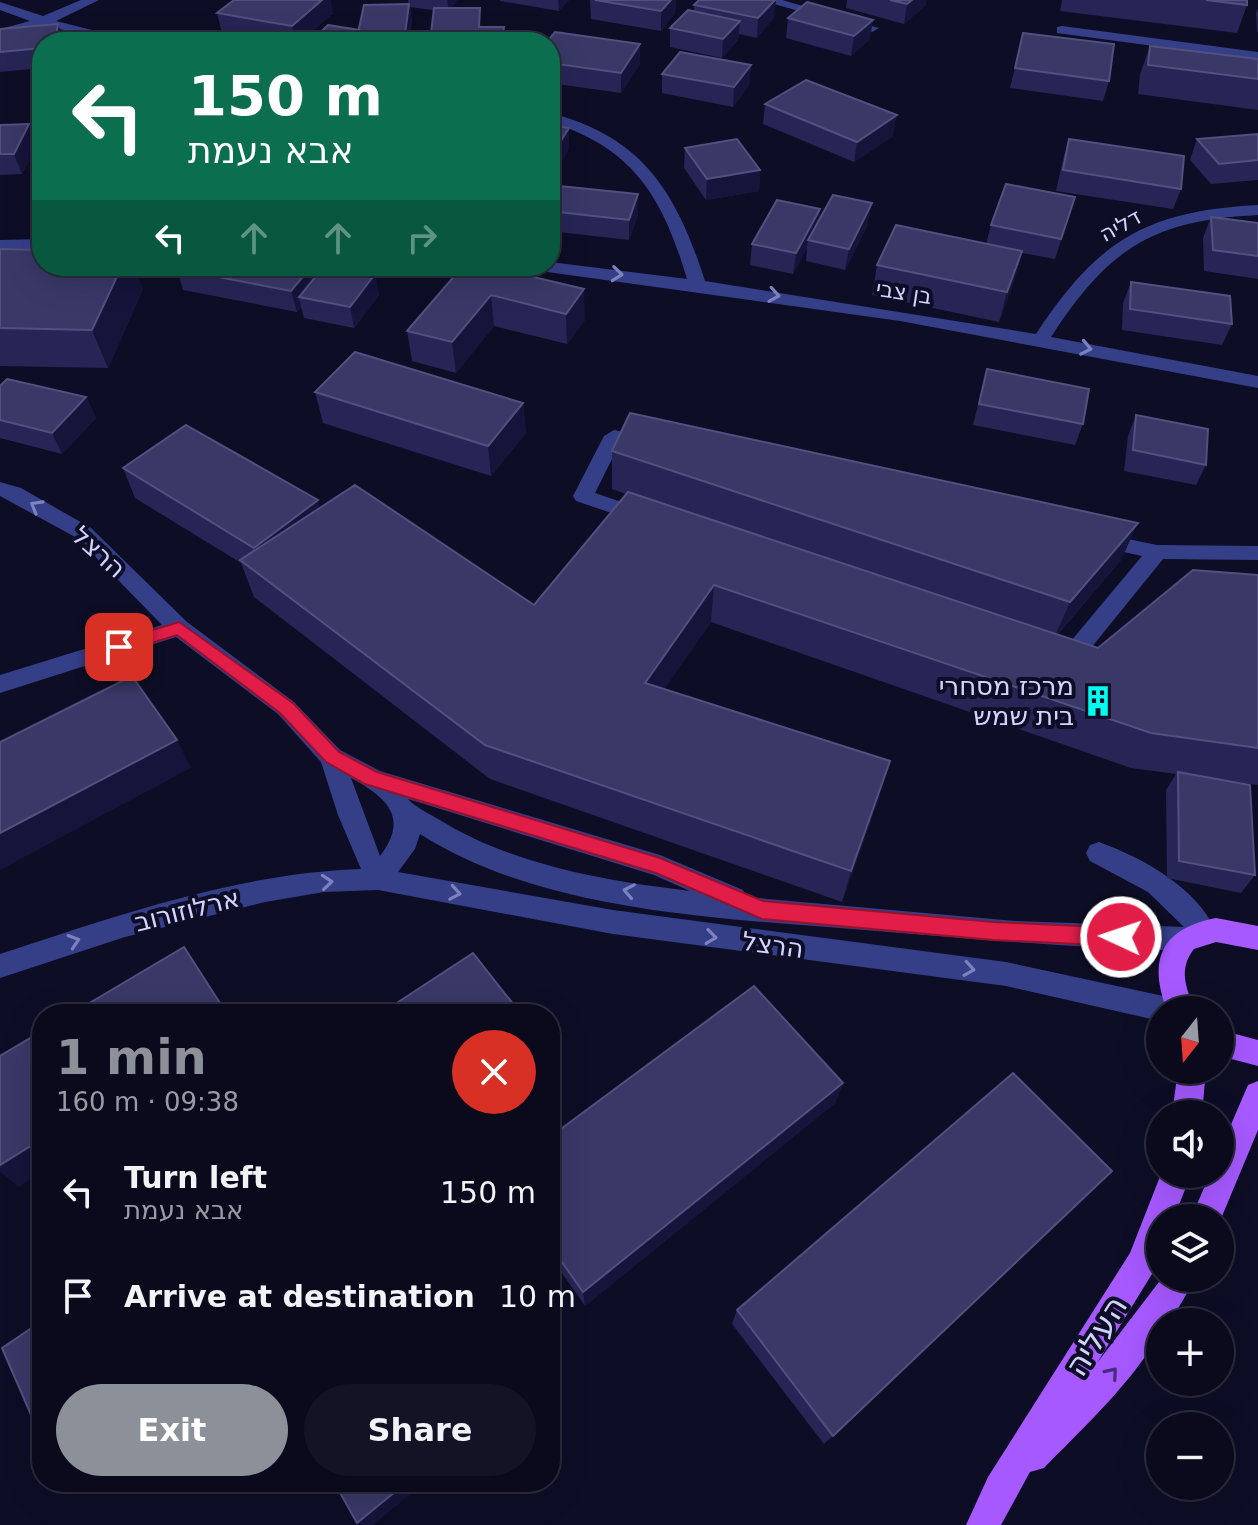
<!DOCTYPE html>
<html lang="en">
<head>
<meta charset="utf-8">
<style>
  body { margin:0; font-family:"DejaVu Sans","Noto Sans Hebrew",sans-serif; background:#131325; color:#f1f3f6; height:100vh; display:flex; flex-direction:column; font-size:30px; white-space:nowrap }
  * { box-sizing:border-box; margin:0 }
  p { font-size:26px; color:#999aa3 }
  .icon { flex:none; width:44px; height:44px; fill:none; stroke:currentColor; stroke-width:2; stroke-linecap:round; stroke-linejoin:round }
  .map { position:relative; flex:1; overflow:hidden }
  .side { position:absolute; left:32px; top:1004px; width:528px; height:488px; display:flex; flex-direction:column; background:#0a0a1c; border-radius:32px; box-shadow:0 8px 32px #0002,0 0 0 2px #2a2b3b }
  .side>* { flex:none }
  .top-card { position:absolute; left:32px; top:32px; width:528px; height:244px; border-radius:32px; box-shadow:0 8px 32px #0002,0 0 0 2px #2a2b3b; background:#0b6e4f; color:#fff; overflow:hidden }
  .needle { width:52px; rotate:197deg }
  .fabs { position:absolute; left:1146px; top:996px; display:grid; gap:16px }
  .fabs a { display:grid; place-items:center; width:88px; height:88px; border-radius:50%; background:#0a0a1c; box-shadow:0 8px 32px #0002,0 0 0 2px #2a2b3b; font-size:40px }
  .pin { position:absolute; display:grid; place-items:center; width:68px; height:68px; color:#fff; margin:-34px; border-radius:16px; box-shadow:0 4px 12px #0006 }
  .me { position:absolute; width:88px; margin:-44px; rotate:273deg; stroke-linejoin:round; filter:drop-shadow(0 0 6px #0008) }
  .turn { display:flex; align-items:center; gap:28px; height:168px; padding:0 24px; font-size:36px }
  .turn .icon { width:104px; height:104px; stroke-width:2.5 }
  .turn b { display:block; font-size:56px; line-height:68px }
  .lanes { display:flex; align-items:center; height:76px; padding:0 24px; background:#0003; justify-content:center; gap:40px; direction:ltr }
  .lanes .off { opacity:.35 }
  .round { display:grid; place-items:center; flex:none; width:84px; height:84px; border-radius:42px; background:#131325 }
  .headline { display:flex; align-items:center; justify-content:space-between; height:136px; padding:0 24px }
  h1 { font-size:48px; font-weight:800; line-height:60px; color:#8c9099 }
  .cta { display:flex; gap:16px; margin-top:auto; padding:16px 24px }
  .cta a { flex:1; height:92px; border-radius:48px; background:#8c9099; color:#fff; font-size:32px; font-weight:800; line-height:92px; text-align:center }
  .cta a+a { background:#131325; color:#f1f3f6 }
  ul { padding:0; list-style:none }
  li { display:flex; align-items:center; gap:24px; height:104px; padding:0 24px }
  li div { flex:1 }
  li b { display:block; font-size:30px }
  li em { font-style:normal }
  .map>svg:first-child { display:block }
</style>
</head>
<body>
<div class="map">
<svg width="1258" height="1525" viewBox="0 0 1258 1525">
  <rect width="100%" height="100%" fill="#0d0d26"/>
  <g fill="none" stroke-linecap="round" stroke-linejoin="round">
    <g fill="#353f88" fill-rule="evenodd">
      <path d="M81,0H99L56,21L140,42H113L43,25L0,37V29L30,21L0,10V2L43,16Z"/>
      <path d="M760,0H782L879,28L872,32Z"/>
      <path d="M1062,26L1258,52V60L1057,33V27Z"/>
      <path d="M550,113C644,137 677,194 705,281L1036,334C1097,241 1145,211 1258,205V215C1152,220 1108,249 1051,337L1258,376V388L900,321L533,270L531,266H550V262L687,279C663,198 634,148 550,122Z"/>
      <path d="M42,239V249L0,250V240Z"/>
      <path d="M614,430L655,439L658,443L648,449L620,443L595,493L651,512L654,517L651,522L644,524L576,501L573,496L604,436Z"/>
      <path d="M0,482L21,488L91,528L187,622L294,702L340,750L380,771L660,855L743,890L746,897L1015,921L1184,927L1148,892L1090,861L1086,853L1090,845L1099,842C1143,858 1196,887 1216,931L1212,939L1197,941L1194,947L1185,951C1078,948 972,939 865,930C722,918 544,913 420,834L415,849L398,872L613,910L1006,962L1168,997L1178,1001L1182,1010H1160V1021L1006,986L613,934L378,890L324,892L265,902L125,937L0,978V954C116,916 238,873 361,869L338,815L321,762L278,714L176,637L0,693V675L162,625L77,538L0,496ZM351,778C388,798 409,818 380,856ZM408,799L654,875L690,891C605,881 512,865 438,819C428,813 415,807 408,799Z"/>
      <path d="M1099,533L1157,545L1258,546V560L1163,559L1074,669L1066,672L1052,667L1049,661L1052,655L1061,653L1142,556L1092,545L1089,540L1092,535Z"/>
    </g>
    <g fill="#a659ff" fill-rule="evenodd">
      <path d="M1216,918L1258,926V950L1216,942L1194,949C1178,969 1186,988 1195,1010H1167C1148,959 1161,929 1216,918Z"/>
      <path d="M1220,1030L1258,1040V1066L1220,1056Z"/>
      <path d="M1178,1070H1206L1202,1114H1172Z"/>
      <path d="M1258,1081V1130L1220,1221V1218H1191L1210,1174H1220V1150L1248,1085Z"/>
      <path d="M1161,1174H1191L1174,1218H1160V1254L1152,1274L1097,1363L1162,1278H1196L1170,1322H1160C1160,1357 1071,1440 1044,1468L1030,1472L1001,1525H966L988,1477L1130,1253Z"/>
    </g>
  </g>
  <g fill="#272555">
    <path d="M408,0H457L451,8L481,27H504L505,42H430L433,10L410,7L412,23L359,30L408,4Z"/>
    <path d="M500,0H569L559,11L500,1Z"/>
    <path d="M590,0H676L675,13L661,31L591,19Z"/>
    <path d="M847,0H926V5L904,24L846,8Z"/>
    <path d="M1062,0H1247V5L1237,33L1060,11Z"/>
    <path d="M694,5L774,18L757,38L739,34L738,40L722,58L670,47V28L694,12Z"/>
    <path d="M1258,8V32H1257L1256,13Z"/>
    <path d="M217,13H333L300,42H277L222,33Z"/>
    <path d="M788,18L870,39L851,56L786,38Z"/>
    <path d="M58,24L64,42H42V68L0,72V29Z"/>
    <path d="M1023,33L1109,81L1103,101L1010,88Z"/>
    <path d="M550,42L640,64L621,93L550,83Z"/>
    <path d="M1150,46L1258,59V110L1138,94L1140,74Z"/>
    <path d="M751,65L749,85L733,107L662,93V74Z"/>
    <path d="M765,104L893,136L854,162L763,124Z"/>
    <path d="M0,125L37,145L22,174L0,175Z"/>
    <path d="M550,125L569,128V148L553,176H550Z"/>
    <path d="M1258,134V180L1211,184L1190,160L1197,139Z"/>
    <path d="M1069,139L1181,189L1173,209L1056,191L1063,159Z"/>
    <path d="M685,148L760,170L759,191L706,200L684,168Z"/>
    <path d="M42,162V202H41L33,181Z"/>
    <path d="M550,185L638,194V215L629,240L550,231Z"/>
    <path d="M1075,197L1055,259L1022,253L1014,281L999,322L872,295L877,265L986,244L991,225Z"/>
    <path d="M820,209L819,221L868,224L845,270L806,261L807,248L793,274L750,265L752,244Z"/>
    <path d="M1211,217L1258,223V279L1204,271L1203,238Z"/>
    <path d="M0,249L143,289L108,368L0,366Z"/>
    <path d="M179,266H315L317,274H375L379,295L354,328L304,318L301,307L297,312L183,290L177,269Z"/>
    <path d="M463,266L585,320L567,344L494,326L456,373L412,361L407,331Z"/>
    <path d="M1131,282L1232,324L1222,345L1122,330L1123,303Z"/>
    <path d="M987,369L1083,424L1075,445L973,425Z"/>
    <path d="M0,386L86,397L96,418L62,454L0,438Z"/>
    <path d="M315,392L523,403L526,433L491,476L323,423Z"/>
    <path d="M1136,415L1206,465L1196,485L1124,471L1128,436Z"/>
    <path d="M612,451L1121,560L1058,634L1098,648L1258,575V785L1235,782L1255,875L1241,893L1167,878L1166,790L1176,774L1131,768L711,622L664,689L880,795L842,902L490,779L254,597L241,563L135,498L123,468L320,508L534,605L626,494L612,489Z"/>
    <path d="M843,1083L835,1103L585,1306L550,1256V1137Z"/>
    <path d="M1112,1171L824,1444L732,1324L737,1310Z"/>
  </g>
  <g fill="#15143a">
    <path d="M322,0H331L333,13L300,42H296L292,26Z"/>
    <path d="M447,0H457L449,12Z"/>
    <path d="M558,0H569L559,11Z"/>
    <path d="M671,0H676L675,13L661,31V11Z"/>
    <path d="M775,0H776L774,18L757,38L758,18Z"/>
    <path d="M912,0H926V5L904,24L907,4Z"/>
    <path d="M409,4L412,23L409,42H404Z"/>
    <path d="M873,20L870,39L851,56L854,36Z"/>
    <path d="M740,21L738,40L722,58L723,39Z"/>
    <path d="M58,24L64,42H55Z"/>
    <path d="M359,30L358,42H346Z"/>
    <path d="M640,44V64L621,93V73Z"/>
    <path d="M751,65L749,85L733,107L734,87Z"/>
    <path d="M897,115L893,136L854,162L857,142Z"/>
    <path d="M29,124L37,145L22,174L14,154Z"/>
    <path d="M569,128V148L553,176L552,155Z"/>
    <path d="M760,170L759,191L706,200L707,179Z"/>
    <path d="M638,194V215L629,240V220Z"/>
    <path d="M872,203L868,224L845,270L849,249Z"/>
    <path d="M820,209L818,229L808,240L807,248L793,274L796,253Z"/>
    <path d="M1022,251L1014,281L999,322L1007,292Z"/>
    <path d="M122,266H134L143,289L108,368L92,330Z"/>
    <path d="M312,266H315L319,284L299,297L301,307L297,312L291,291Z"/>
    <path d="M375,274L379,295L354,328L350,307Z"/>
    <path d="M584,289L585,320L567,344L566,314Z"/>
    <path d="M491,295L494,326L456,373L452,342Z"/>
    <path d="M86,397L96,418L62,454L52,433Z"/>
    <path d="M523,403L526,433L491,476L488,446Z"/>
    <path d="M318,500L326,530L265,577L254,548Z"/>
    <path d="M1138,523L1121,560L1054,638L1070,602Z"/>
    <path d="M714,585L711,622L644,718L645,683Z"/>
    <path d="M177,740L191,768L0,870V833Z"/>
    <path d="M890,761L880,795L842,902L851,871Z"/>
    <path d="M843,1083L835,1103L585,1306L583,1292Z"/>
    <path d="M42,1139V1172L19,1187L0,1172V1165Z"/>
    <path d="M407,1482H425L373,1525H361L357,1523Z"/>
  </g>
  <g fill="#393867" stroke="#51507f" stroke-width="2">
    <path d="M234,0H322L292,26L217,13Z"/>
    <path d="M595,0H671L661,11Z"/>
    <path d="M699,0H775L758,18L694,5Z"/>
    <path d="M890,0H912L907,4Z"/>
    <path d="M1206,0H1247V5Z"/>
    <path d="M807,2L873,20L854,36L788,18Z"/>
    <path d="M409,4L404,42H356L364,5Z"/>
    <path d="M434,8H480L479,27H504L503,42H430Z"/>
    <path d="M688,10L740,21L723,39L670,28Z"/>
    <path d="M58,24L55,42H42V48L0,52V29Z"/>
    <path d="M328,25L359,30L346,42H310Z"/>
    <path d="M555,32L640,44L621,73L550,63V42H547Z"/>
    <path d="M1023,33L1114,44L1109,81L1015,68Z"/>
    <path d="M1150,46L1258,59V79L1148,65Z"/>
    <path d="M680,52L751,65L734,87L662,74Z"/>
    <path d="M806,80L897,115L857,142L765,104Z"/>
    <path d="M29,124L14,154H0V125Z"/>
    <path d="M550,125L569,128L552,155H550Z"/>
    <path d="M1258,134V160L1219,164L1197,139Z"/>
    <path d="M737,139L760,170L707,179L685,148Z"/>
    <path d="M1069,139L1184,156L1181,189L1063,170Z"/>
    <path d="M42,162V181H33Z"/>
    <path d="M1006,184L1075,197L1061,239L991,225Z"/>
    <path d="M550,185L638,194L629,220L550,211Z"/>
    <path d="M833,195L872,203L849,249L808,240Z"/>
    <path d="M777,200L820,209L796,253L752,244Z"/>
    <path d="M1211,217L1258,223V256L1213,250Z"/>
    <path d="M896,225L1022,251L1007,292L877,265Z"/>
    <path d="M0,249L42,250V266H122L92,330L0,328Z"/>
    <path d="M179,266H312L291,291L177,269Z"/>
    <path d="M324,266H330L375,274L350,307L299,297Z"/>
    <path d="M463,266H487L584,289L566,314L491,295L452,342L407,331Z"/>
    <path d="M1131,282L1230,296L1232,324L1130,309Z"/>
    <path d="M355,352L523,403L488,446L315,392Z"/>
    <path d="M987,369L1089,389L1083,424L979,404Z"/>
    <path d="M7,379L86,397L52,433L0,420V386Z"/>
    <path d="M630,413L1138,523L1070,602L612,451Z"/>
    <path d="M1136,415L1208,429L1206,465L1133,450Z"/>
    <path d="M186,425L318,500L254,548L123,468Z"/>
    <path d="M355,485L534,605L628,492L1098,648L1193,570L1258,575V748L1151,733L714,585L645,683L890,761L851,871L485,745L240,560Z"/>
    <path d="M132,676L177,740L0,833V742Z"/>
    <path d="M1178,772L1250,785L1255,875L1179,861Z"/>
    <path d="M184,947L227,1014H71Z"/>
    <path d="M473,953L521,1014H380Z"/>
    <path d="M754,986L843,1083L583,1292L550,1245V1137Z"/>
    <path d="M42,1031V1139L0,1165V1056Z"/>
    <path d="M1013,1073L1112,1171L833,1436L737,1310Z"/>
    <path d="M42,1321V1440L2,1348Z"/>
    <path d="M334,1482H407L357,1523Z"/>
  </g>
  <defs><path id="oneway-chevron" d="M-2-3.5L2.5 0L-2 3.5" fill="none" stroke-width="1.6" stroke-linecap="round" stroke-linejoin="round" transform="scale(2)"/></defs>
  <g stroke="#7c82be">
    <use href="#oneway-chevron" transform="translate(617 274) rotate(6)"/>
    <use href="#oneway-chevron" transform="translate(774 295) rotate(9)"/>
    <use href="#oneway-chevron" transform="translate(1086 348) rotate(11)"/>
    <use href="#oneway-chevron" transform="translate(36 506) rotate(-150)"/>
    <use href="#oneway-chevron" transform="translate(327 882) rotate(-5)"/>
    <use href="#oneway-chevron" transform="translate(629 891) rotate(-169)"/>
    <use href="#oneway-chevron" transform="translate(455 893) rotate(10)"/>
    <use href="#oneway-chevron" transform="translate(711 937) rotate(8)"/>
    <use href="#oneway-chevron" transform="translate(74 941) rotate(-18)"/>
    <use href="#oneway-chevron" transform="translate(969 969) rotate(9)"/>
  </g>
  <use stroke="#4a2b7d" href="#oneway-chevron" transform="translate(1112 1373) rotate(-50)"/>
  <path fill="#e11d48" stroke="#92132f" stroke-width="2" d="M179,622L293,703L339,752L377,772L660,858L763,901L993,922L1121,928L1131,937L1121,946L993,940L762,919L656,873L365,784L326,762L280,713L177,635L119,653L111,647L113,642Z"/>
  <defs>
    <symbol id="building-bare" viewBox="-9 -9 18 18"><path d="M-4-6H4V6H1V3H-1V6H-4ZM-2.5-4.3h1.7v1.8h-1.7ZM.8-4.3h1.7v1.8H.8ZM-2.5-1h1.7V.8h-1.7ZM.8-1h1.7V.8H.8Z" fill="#00fded" stroke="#0d0d26" stroke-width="2.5" paint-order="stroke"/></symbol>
  </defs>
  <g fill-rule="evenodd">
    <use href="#building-bare" x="1076" y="679" width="44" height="44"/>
  </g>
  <g text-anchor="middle" stroke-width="8" stroke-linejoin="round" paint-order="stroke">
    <g font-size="22" fill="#d2d4ff" stroke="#0d0d26">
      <text transform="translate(1120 225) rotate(-29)" y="8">דליה</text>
      <text transform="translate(904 292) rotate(9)" y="8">בן צבי</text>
    </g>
    <g font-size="26" fill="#d2d4ff" stroke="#0d0d26">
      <text transform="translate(99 552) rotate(42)" y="9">הרצל</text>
      <text transform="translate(187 910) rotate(-14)" y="9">ארלוזורוב</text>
      <text transform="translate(773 945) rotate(8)" y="9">הרצל</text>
    </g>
    <g font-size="26" fill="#d2d4ff" stroke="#0d0d26" text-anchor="end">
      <text x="1074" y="695">מרכז מסחרי<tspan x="1074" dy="30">בית שמש</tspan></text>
    </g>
    <g font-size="32" fill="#d2d4ff" stroke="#0d0d26">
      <text transform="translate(1096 1336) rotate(-58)" y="11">העליה</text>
    </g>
  </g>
</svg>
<div class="fabs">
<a><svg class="needle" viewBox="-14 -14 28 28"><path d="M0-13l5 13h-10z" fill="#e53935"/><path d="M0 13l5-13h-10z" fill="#999aa3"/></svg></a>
<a><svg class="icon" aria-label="sound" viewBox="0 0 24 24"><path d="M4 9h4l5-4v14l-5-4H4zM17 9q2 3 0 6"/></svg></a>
<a><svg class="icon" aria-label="layers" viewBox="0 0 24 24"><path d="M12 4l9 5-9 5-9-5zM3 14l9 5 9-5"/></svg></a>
<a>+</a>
<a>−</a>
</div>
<div class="pin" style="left:119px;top:647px;background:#d93025"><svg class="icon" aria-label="arrive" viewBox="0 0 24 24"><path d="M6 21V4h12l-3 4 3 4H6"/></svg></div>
<svg class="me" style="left:1121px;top:937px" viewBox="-20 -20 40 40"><circle r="17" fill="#e11d48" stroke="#fff" stroke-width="3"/><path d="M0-11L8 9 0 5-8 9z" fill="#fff"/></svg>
<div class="top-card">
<div class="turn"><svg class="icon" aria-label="left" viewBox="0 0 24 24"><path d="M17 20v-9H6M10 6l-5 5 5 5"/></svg><div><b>150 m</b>אבא נעמת</div></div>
<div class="lanes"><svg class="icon" aria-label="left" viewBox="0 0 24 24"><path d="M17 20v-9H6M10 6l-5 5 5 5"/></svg><svg class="icon off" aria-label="ahead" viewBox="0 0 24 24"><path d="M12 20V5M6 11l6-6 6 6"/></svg><svg class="icon off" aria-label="ahead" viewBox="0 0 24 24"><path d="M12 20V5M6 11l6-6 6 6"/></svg><svg class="icon off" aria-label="right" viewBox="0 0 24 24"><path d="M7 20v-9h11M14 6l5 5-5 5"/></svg></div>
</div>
<section class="side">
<div class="headline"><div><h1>1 min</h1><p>160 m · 09:38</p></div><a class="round" style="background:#d93025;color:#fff"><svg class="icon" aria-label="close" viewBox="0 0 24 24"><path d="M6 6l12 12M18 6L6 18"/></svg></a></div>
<ul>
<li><svg class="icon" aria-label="left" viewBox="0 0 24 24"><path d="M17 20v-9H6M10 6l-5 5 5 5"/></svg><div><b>Turn left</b><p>אבא נעמת</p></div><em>150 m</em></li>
<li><svg class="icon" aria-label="arrive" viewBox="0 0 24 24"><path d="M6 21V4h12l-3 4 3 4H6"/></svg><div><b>Arrive at destination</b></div><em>10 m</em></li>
</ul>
<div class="cta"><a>Exit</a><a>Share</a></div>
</section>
</div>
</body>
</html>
